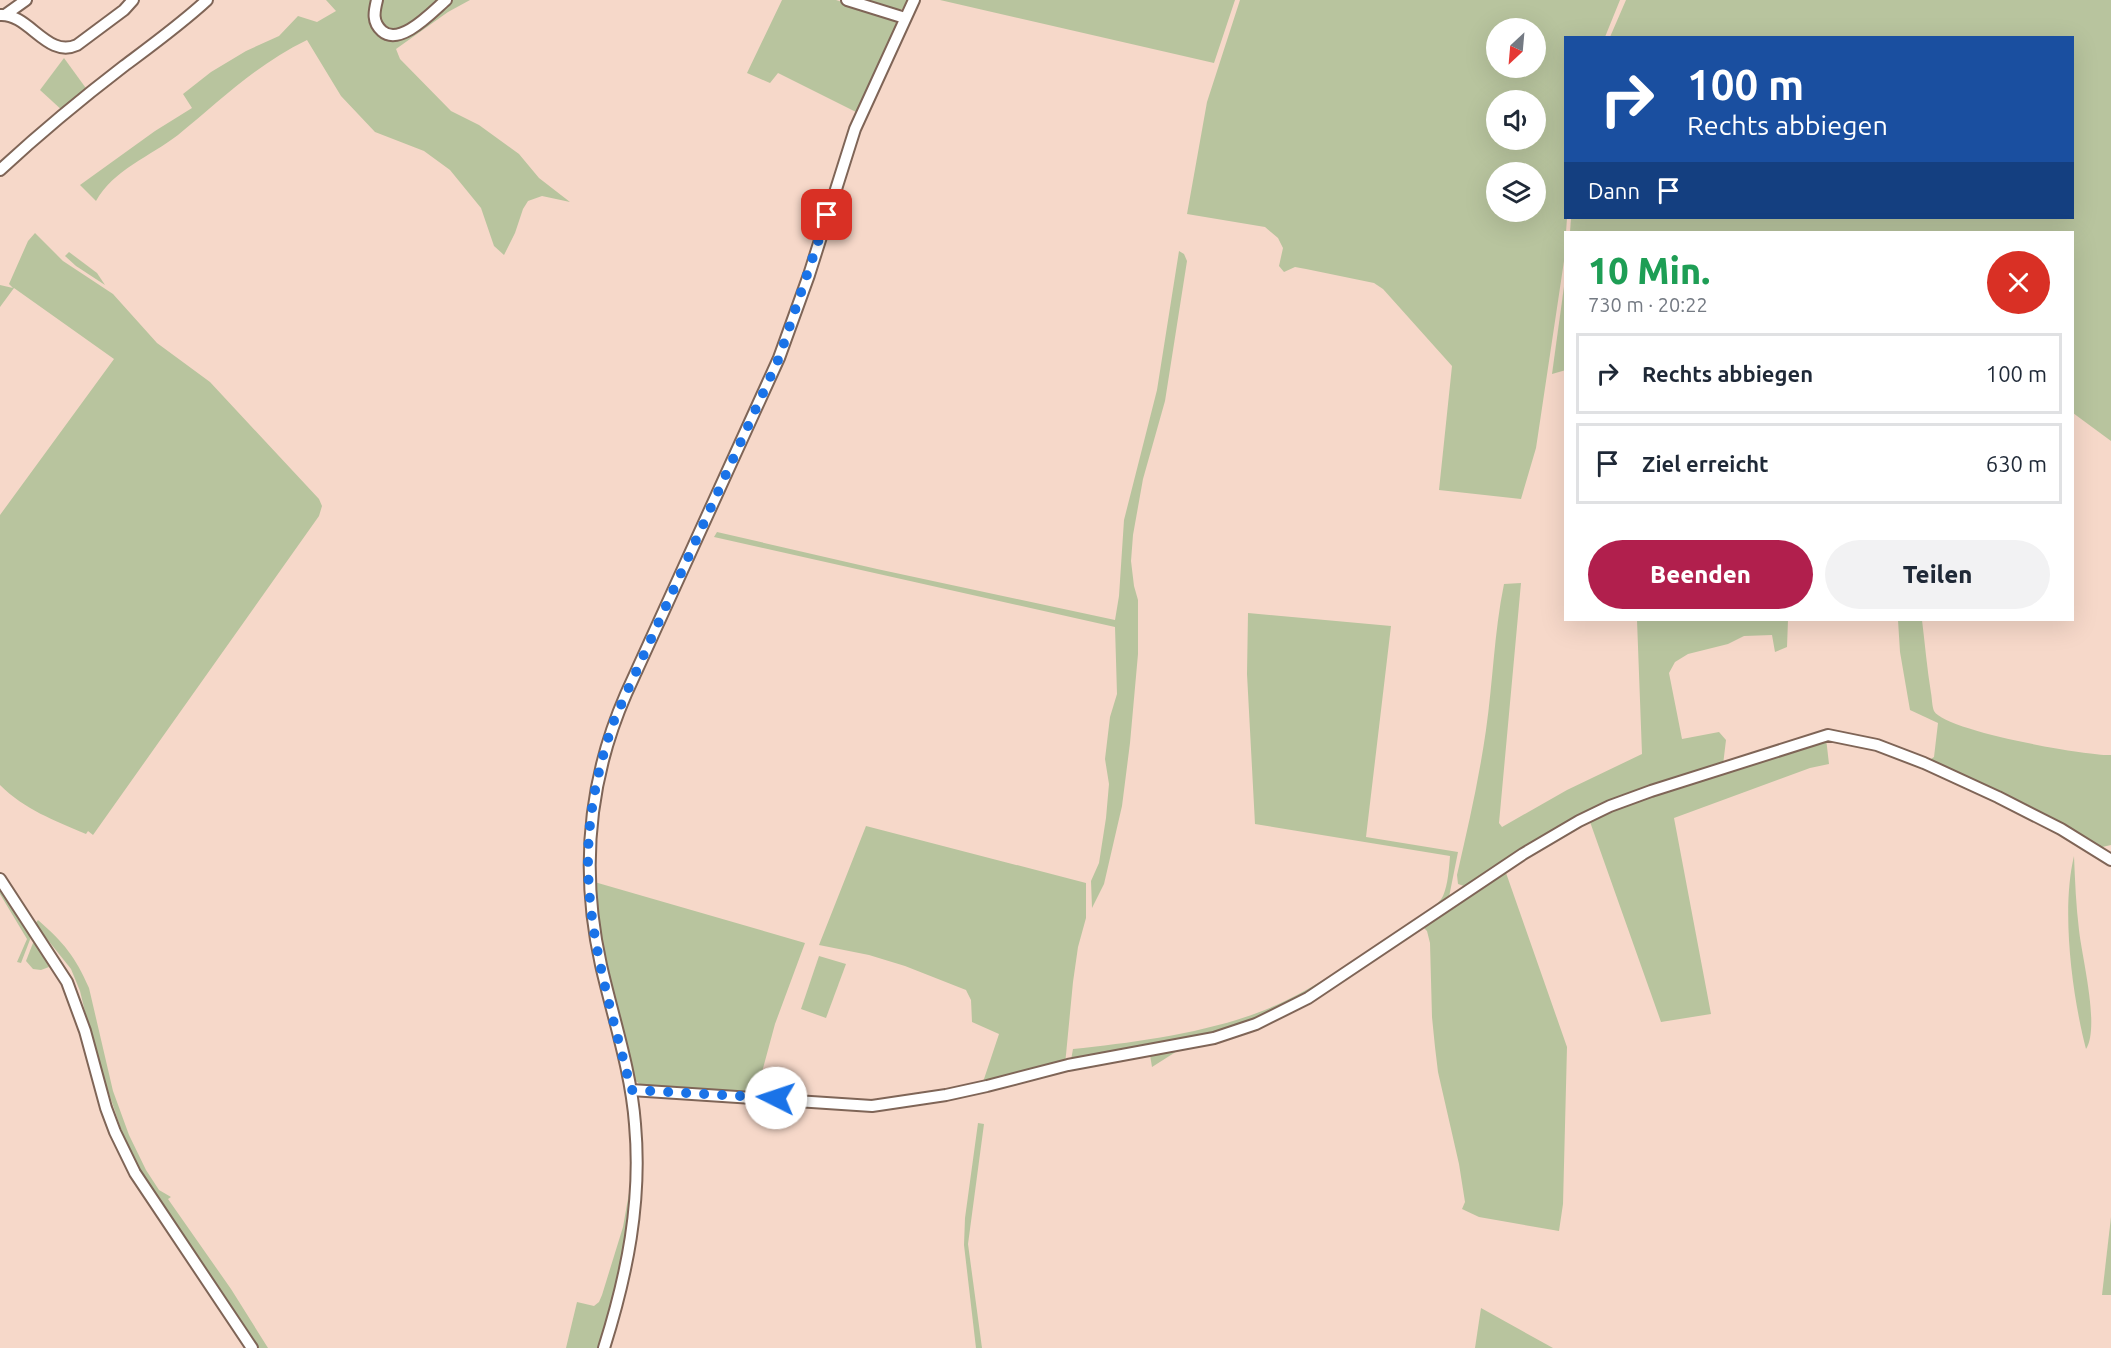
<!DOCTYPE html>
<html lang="de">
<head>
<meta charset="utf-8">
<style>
  body { margin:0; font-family:Ubuntu,sans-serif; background:#f2f2f3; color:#1f2937; height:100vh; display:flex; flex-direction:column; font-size:22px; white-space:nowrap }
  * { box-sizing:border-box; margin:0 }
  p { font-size:20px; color:#747a83 }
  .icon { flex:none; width:33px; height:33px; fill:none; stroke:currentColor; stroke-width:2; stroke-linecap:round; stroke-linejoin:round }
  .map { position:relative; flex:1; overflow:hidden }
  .sheet { position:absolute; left:1564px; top:231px; width:510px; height:390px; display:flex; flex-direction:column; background:#fff; border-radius:0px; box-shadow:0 6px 24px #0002 }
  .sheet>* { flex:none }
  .guide { position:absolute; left:1564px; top:36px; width:510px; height:183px; border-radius:0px; box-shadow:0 6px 24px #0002; background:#1a4fa0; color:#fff; overflow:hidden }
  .needle { width:39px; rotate:206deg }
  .tools { position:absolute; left:1486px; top:18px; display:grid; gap:12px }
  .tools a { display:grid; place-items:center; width:60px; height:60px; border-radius:50%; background:#fff; box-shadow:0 6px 24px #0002; font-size:30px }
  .pin { position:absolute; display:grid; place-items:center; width:51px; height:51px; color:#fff; margin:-26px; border-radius:12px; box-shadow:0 3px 9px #0006 }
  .me { position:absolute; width:66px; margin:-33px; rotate:274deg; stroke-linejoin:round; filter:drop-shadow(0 0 4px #0008) }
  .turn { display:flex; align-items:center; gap:21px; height:126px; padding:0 24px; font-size:27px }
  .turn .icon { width:78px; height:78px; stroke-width:2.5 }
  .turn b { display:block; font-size:42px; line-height:51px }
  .then { display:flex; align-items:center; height:57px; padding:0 24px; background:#0003; gap:12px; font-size:22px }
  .round { display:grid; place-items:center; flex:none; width:63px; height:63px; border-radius:32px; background:#f2f2f3 }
  .head { display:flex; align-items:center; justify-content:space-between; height:102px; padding:0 24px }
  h1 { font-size:36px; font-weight:800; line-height:45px; color:#1e9e55 }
  .cta { display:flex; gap:12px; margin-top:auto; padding:12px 24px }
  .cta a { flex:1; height:69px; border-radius:36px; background:#b11f4d; color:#fff; font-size:24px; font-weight:800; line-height:69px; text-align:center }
  .cta a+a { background:#f2f2f3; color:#1f2937 }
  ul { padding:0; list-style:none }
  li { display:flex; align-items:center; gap:18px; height:81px; margin:0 12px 9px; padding:0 12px; border:3px solid #e0e1e3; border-radius:0px }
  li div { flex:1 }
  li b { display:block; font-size:22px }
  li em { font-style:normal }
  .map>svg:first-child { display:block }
</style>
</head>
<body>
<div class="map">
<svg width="2111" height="1348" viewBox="0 0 2111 1348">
  <rect width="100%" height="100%" fill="#f6d8c9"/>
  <g fill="#b8c49e" fill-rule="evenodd">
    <path d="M326,0H470L448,12L396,49L400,59L451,111L479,125L519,154L539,178L570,202L542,196L528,201L523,209L515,233L504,255L494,246L481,208L450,170L424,151L375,132L341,96L307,40C257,64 220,101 178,135C151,156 113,170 96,201L80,185L155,131L192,108L183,94L211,72L246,51L279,36L298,16L317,22L336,11Z"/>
    <path d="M782,0H836L895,19L899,25L858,113L778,73L770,83L747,73Z"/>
    <path d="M854,0H910L905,8L896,11Z"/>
    <path d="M940,0H1235L1214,63Z"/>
    <path d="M1240,0H1620L1605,37L1566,38L1567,218L1564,261L1536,448L1521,499L1439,490L1452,366L1383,289L1374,283L1306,269L1295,267L1284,272L1279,266L1283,248L1278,238L1265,227L1187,214L1207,102ZM1497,28H1536V68H1497ZM1497,100H1536V140H1497ZM1536,172V212H1497V172Z"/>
    <path d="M1626,0H2111V441L2073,413V232H1570L1571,218H2073V38L1610,37Z"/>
    <path d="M64,58L88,91L64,112L40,90Z"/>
    <path d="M35,233L63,261L113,294L157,343L210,382L319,499L322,506L319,516L93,835L88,831L86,834C54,820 25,810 0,785V515L114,359L14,288L0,307V285L13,288L9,284L28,241Z"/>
    <path d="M1179,251L1184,254L1187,261L1165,401L1143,479L1133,535L1131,561L1134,586L1138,600V654L1130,743L1122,806L1104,884L1092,908L1091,881L1099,863L1106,818L1109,784L1105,759L1110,717L1117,694L1115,627L714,537L717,532L877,569L1115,620L1119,596L1124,520L1157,390Z"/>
    <path d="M69,252L97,273L105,285L76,266L65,256Z"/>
    <path d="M1566,272V370L1552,374Z"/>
    <path d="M1521,583L1499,823L1502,827L1567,790L1642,754L1637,620H1788L1787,647L1775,652L1772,635L1744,636L1728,644L1688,654L1675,662L1669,673L1682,739L1719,732L1726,740L1723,765L1609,805L1467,887L1458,884L1457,875C1468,827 1479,779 1486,730C1493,682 1494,633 1504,584Z"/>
    <path d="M1248,613L1391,626L1366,837L1458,852L1448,902L1338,975L1265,1017L1182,1048L1152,1067L1149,1049L1071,1060L1073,1049C1140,1042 1224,1031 1285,1001C1316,986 1345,966 1374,948C1390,937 1436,911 1443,896C1448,885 1449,868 1450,856L1255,824L1247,674Z"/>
    <path d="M1898,620H1922C1925,644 1927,669 1931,693C1932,698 1932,706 1934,711C1945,731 2086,756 2111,755V845L2098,848L1928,761L1934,757L1938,723L1910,710L1900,652Z"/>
    <path d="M1826,738L1829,764L1810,768L1674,818L1711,1014L1661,1022L1589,819L1660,791Z"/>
    <path d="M866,826L1086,883V918L1078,947L1073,982L1065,1065L982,1085L999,1034L972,1022L971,1000L966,990L905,966L869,955L819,945Z"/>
    <path d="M2074,856C2075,881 2076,906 2079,930C2082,958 2100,1027 2086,1049C2072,995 2061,910 2074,856Z"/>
    <path d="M1505,870L1567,1047L1563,1204L1559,1231L1479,1217L1462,1209L1465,1202L1459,1164L1438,1072L1435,1047L1432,1017L1430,943L1427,931L1422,926Z"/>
    <path d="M591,881L805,943L775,1024L756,1094L643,1086L631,1078L602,952Z"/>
    <path d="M0,886L31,937L21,963L17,962L27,939L0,894Z"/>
    <path d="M38,920C64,943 75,956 89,988L113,1091L129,1135L146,1170L159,1190L171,1197L168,1199L231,1289L268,1348H257L143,1178L124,1138L94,1049L80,991L71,969L35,924Z"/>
    <path d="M33,943L36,944L49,967L41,970L33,969L26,961Z"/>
    <path d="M819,956L846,964L826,1018L801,1009Z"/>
    <path d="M978,1123L984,1124L968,1244L982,1348H976L964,1245L965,1218Z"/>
    <path d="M632,1176C631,1238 616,1289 600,1348H566L577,1302L594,1306L599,1302L602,1295L623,1227Z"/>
    <path d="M2111,1217V1295H2102Z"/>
    <path d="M1481,1308L1553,1348H1475Z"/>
  </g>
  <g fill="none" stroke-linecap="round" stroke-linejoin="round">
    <defs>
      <g id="street">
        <path d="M377,0C374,12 372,22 382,31C400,47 432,12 446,0"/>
        <path d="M847,0L905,18"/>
        <path d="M0,15C29,13 47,59 77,45L124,10L133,0"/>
        <path d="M5,15L26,0"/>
        <path d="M0,170C39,134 81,99 124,66C152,45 181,24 207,0"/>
        <path d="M0,879L67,982L85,1031L106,1108L115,1132L135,1173L252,1348"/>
        <path d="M631,1090L872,1106L946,1095L987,1086L1068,1065L1214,1038L1256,1024L1308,998L1523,854L1579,821L1610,806L1651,791L1828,735L1877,745L1924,763L1998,797L2061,829L2111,860"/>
        <path d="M604,1348C627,1275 642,1202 635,1124C631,1070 613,1018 601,965C580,871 588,781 626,694L779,358L809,275L855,129L914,0"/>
      </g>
    </defs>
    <use href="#street" stroke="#7f6557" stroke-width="14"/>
    <use href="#street" stroke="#fff" stroke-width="10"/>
  </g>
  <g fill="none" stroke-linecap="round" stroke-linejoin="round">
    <path stroke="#1a73e8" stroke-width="10" stroke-dasharray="0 18" d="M776,1098L631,1090C613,1016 588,938 588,861C588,813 599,762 615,718L779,358L827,215"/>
  </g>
</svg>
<div class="tools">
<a><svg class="needle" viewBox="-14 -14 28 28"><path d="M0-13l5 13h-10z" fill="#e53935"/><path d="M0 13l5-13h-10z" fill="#747a83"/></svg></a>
<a><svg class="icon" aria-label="sound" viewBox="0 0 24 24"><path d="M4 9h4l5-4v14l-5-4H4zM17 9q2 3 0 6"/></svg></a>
<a><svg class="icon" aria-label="layers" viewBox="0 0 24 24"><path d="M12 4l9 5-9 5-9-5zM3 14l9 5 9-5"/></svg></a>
</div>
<div class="pin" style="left:827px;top:215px;background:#d93025"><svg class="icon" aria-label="arrive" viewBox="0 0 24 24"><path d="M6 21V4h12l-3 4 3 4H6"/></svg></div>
<svg class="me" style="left:776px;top:1098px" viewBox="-20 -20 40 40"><circle r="19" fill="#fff"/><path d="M0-13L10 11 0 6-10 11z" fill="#1a73e8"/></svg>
<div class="guide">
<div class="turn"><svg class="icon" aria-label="right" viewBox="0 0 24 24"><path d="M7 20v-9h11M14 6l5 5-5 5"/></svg><div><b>100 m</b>Rechts abbiegen</div></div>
<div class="then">Dann<svg class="icon" aria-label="arrive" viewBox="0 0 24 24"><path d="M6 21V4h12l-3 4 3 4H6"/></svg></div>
</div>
<section class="sheet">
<div class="head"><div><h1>10 Min.</h1><p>730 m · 20:22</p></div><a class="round" style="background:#d93025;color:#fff"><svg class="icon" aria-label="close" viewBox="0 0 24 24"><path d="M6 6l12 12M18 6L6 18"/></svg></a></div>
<ul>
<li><svg class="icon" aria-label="right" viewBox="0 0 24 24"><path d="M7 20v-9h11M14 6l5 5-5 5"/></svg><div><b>Rechts abbiegen</b></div><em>100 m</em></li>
<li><svg class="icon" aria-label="arrive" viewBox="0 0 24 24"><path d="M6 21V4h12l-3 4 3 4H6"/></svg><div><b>Ziel erreicht</b></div><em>630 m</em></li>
</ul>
<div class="cta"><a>Beenden</a><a>Teilen</a></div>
</section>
</div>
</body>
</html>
